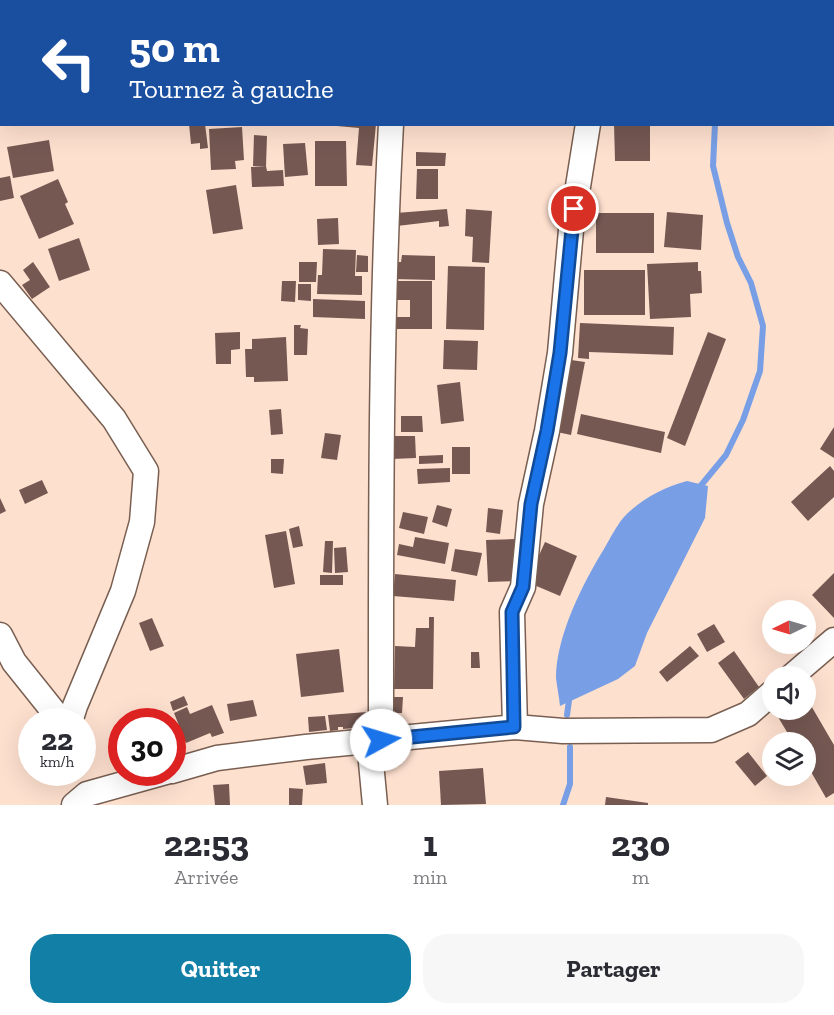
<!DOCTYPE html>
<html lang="fr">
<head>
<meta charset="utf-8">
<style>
  body { margin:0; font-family:"Zilla Slab",serif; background:#f7f7f7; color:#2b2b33; height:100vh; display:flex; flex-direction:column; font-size:22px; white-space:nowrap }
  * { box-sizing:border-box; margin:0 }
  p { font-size:20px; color:#7c7c81 }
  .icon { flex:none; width:33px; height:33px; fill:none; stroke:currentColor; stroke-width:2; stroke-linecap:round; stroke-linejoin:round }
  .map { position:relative; height:805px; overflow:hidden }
  .panel { display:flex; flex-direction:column; background:#fff; flex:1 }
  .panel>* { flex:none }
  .hud { position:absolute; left:0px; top:0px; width:834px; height:126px; box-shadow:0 6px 24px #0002; background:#1a4fa0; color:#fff; overflow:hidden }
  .needle { width:39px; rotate:265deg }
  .fabs { position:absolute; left:762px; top:600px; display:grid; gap:12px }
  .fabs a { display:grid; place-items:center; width:54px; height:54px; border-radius:50%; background:#fff; box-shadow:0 6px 24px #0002; font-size:30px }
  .speed { position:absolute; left:18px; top:708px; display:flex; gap:12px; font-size:30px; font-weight:700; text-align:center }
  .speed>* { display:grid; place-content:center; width:78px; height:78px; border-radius:50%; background:#fff; box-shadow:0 6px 24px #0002; line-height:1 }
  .speed small { font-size:15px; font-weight:400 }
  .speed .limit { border:9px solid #d22; background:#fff; color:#111 }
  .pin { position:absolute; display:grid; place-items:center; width:51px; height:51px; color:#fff; margin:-26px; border:3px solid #fff; border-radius:50%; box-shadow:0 2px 6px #0007 }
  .me { position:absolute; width:66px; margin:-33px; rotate:84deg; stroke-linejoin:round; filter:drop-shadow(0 0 4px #0008) }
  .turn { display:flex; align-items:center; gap:21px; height:126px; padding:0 30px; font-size:27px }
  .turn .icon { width:78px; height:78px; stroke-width:2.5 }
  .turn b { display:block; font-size:42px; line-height:51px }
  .eta { display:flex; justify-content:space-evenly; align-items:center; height:102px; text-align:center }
  .eta b { font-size:36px; font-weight:700; line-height:42px }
  .cta { display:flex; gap:12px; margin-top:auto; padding:12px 30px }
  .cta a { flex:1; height:69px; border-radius:24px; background:#127fa7; color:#fff; font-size:24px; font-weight:700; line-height:69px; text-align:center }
  .cta a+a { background:#f7f7f7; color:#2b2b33 }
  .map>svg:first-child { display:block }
</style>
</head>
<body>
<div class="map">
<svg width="834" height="805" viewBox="0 0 834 805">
  <rect width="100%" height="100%" fill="#fee0cf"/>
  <path fill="#789fe5" d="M687,481L708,486L705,518L647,633L635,666L618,679L560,706C559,696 557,687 556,678C556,636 583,583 604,549C610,539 616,526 624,517C641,499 664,487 687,481Z"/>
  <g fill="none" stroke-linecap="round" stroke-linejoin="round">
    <g stroke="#789fe5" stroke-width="6">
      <path d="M707,0V2"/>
      <path d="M698,489L726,455L743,420L760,371L763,326L751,283L738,257L727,223L713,166L715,124"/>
      <path d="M567,715L570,693"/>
      <path d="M563,805L570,784V747"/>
    </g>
  </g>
  <g fill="#755852">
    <path d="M189,124H205L208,148L200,149V143L191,144Z"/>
    <path d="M337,124H376L372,166L356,165L359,128L337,126Z"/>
    <path d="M614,124H650V161H615Z"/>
    <path d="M242,127L244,160L235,161L236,169L211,170L209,129Z"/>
    <path d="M254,135L267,136L266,166H253Z"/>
    <path d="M49,140L54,171L13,178L7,147Z"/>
    <path d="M315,141H346L347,186H315Z"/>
    <path d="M305,143L308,175L285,177L283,144Z"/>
    <path d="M416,152L446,153L445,166H416Z"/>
    <path d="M266,166L267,171L283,170L284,186L252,187L251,167Z"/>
    <path d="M417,169H438V199H416Z"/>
    <path d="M10,176L14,198L0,201V178Z"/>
    <path d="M58,179L68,202L65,204L74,224L39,239L20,196Z"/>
    <path d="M236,185L243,229L213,234L206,190Z"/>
    <path d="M447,209L449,226L439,227V221L397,226L396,213Z"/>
    <path d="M466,209L492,211L489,263L472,262L473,237L465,236Z"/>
    <path d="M667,212L703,215L701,250L664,247Z"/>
    <rect x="596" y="213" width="58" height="40"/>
    <path d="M338,218L339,244L318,245L317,219Z"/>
    <path d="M79,238L90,270L59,281L48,249Z"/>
    <path d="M323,249L356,250L355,276H362V295L317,294L318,275H322Z"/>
    <path d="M357,255L368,256V272H356Z"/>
    <path d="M402,255L435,256V280L393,279L394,262H401Z"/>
    <path d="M33,262L50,287L32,299L22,285L30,280L23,270Z"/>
    <path d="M299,262H317L316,282H299Z"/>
    <path d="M698,262V271H701L702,293L690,294L691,317L650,319L647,264Z"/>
    <path d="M448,266L485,267L484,330L446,329Z"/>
    <rect x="584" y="270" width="61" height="45"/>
    <path d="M282,281H296L295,302L281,301Z"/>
    <path d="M394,281H432V329H391V317H410V300H394Z"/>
    <path d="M298,284H311V301L298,300Z"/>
    <path d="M313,299L365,301V319L313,317Z"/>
    <path d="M580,323L674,327L673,355L589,352V359L578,358Z"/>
    <path d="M294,325H301L300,328L308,329L307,355H294Z"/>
    <path d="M240,332V349L231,350V364H216L215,333Z"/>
    <path d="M708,332L726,339L685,446L667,438Z"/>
    <path d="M286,337L288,381L254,382V377H246L245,349H252V339Z"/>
    <path d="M444,340L478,341L477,370L443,369Z"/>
    <path d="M571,360L585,362L571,435L557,432Z"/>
    <path d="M460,382L464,421L441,424L437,385Z"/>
    <path d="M281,409L283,434L271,435L269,410Z"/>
    <path d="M581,414L665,432L661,453L577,434Z"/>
    <path d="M401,416H422L423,432H401Z"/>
    <path d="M834,427V458L820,449Z"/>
    <path d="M325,433L341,435L337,460L321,458Z"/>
    <path d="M391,436H415L416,458L392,459Z"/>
    <rect x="452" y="447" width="18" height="27"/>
    <path d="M443,455V463L419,464V456Z"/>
    <path d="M271,459H284L283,474L271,473Z"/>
    <path d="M830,466L834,471V497L808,521L791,502Z"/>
    <path d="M450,468V482L418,484L417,469Z"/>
    <path d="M42,480L48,493L25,504L19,490Z"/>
    <path d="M0,498L6,511L0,514Z"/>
    <path d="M437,505L452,509L447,527L432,522Z"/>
    <path d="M488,508L503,510L500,534L486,532Z"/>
    <path d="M403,512L428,517L424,534L399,528Z"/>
    <path d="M299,526L303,546L293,548L289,529Z"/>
    <path d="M286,531L295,584L274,588L265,535Z"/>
    <path d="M415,537L449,543L445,564L397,555L399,544L413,547Z"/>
    <path d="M515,539L516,581L488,582L486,540Z"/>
    <path d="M325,541H333L332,573L323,572Z"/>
    <path d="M545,542L577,556L560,596L527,582Z"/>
    <path d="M346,547L348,572L335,573L334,548Z"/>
    <path d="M455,549L482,553L477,576L451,571Z"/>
    <path d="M834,573V618L812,595Z"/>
    <path d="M395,574L456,580L454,601L393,596Z"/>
    <rect x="320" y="575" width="23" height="10"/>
    <path d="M429,617H434L433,689H394L395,646L415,647L416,628H429Z"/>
    <path d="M152,618L164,646L150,651L139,623Z"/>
    <path d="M714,624L725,642L707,652L697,634Z"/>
    <path d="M690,646L699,656L667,682L659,672Z"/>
    <path d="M339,649L344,692L301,697L296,654Z"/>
    <path d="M734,651L759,687L744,699L718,663Z"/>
    <path d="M471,652H479L480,668H471Z"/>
    <path d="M184,696L188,705L173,711L170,702Z"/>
    <path d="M390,697H403L402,713H390Z"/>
    <path d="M806,697L834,745V793L826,798L806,763V742H793L775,712L779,710H806Z"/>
    <path d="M253,700L257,716L230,721L227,704Z"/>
    <path d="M212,705L224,733L212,737L210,733L186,743L174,713L187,707L190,714Z"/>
    <path d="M367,712L368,727L361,728V724L355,725V728L343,729V727H338V730L330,731L328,715Z"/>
    <path d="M325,716L327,730L309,732L308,717Z"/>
    <path d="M748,752L767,776L755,786L735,762Z"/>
    <path d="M772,758V776L765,762Z"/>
    <path d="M325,763L327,783L306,785L303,766Z"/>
    <path d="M483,768L486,804L441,805L439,771Z"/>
    <path d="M229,784L230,805H215L213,785Z"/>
    <path d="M289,788L303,789L302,805H289Z"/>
    <path d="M606,797L648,803V805H605Z"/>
  </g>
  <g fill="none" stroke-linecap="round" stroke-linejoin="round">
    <defs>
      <g id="minor">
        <path d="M590,0V2"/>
        <path d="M397,2V0"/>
        <path d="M0,283L114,419L146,471L142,522L123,591L75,706L70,722"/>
        <path d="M0,635L14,662L62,722"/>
        <path d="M792,676L834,640"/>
        <path d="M515,727L512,612L523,587L531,504L547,431L560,353L571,230L588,124"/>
        <path d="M381,740C381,535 380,329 391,124"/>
        <path d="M369,741L375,805"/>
        <path d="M172,771L217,758L306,747L515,727L563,731L711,730L748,714L772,693"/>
        <path d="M74,805L87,794L166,772"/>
      </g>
    </defs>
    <use href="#minor" stroke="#785f51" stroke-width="27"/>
    <use href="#minor" stroke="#fff" stroke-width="24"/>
  </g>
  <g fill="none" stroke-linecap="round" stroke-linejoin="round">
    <defs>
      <path id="route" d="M381,740L514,727L512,612L523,587L531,504L547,431L560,353L574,209"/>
    </defs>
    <use href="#route" stroke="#114b97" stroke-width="15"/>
    <use href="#route" stroke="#1a73e8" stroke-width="10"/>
  </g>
</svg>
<div class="fabs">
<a><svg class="needle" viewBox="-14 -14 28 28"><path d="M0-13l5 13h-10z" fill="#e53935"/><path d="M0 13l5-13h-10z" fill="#7c7c81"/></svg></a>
<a><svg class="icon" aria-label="sound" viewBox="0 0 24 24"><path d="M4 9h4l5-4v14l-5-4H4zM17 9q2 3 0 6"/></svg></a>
<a><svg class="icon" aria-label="layers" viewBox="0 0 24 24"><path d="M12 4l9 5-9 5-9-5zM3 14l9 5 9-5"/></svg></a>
</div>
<div class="speed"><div>22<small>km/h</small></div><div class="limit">30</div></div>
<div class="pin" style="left:574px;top:209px;background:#d93025"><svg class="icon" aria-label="arrive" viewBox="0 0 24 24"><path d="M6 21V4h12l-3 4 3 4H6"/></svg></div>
<svg class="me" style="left:381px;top:740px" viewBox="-20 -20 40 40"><circle r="19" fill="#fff"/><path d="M0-13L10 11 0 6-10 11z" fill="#1a73e8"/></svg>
<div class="hud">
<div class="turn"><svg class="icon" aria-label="left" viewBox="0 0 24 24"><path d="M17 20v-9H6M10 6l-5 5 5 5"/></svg><div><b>50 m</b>Tournez à gauche</div></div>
</div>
</div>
<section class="panel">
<div class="eta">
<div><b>22:53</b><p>Arrivée</p></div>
<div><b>1</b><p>min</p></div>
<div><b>230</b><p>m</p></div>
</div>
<div class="cta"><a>Quitter</a><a>Partager</a></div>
</section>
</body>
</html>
